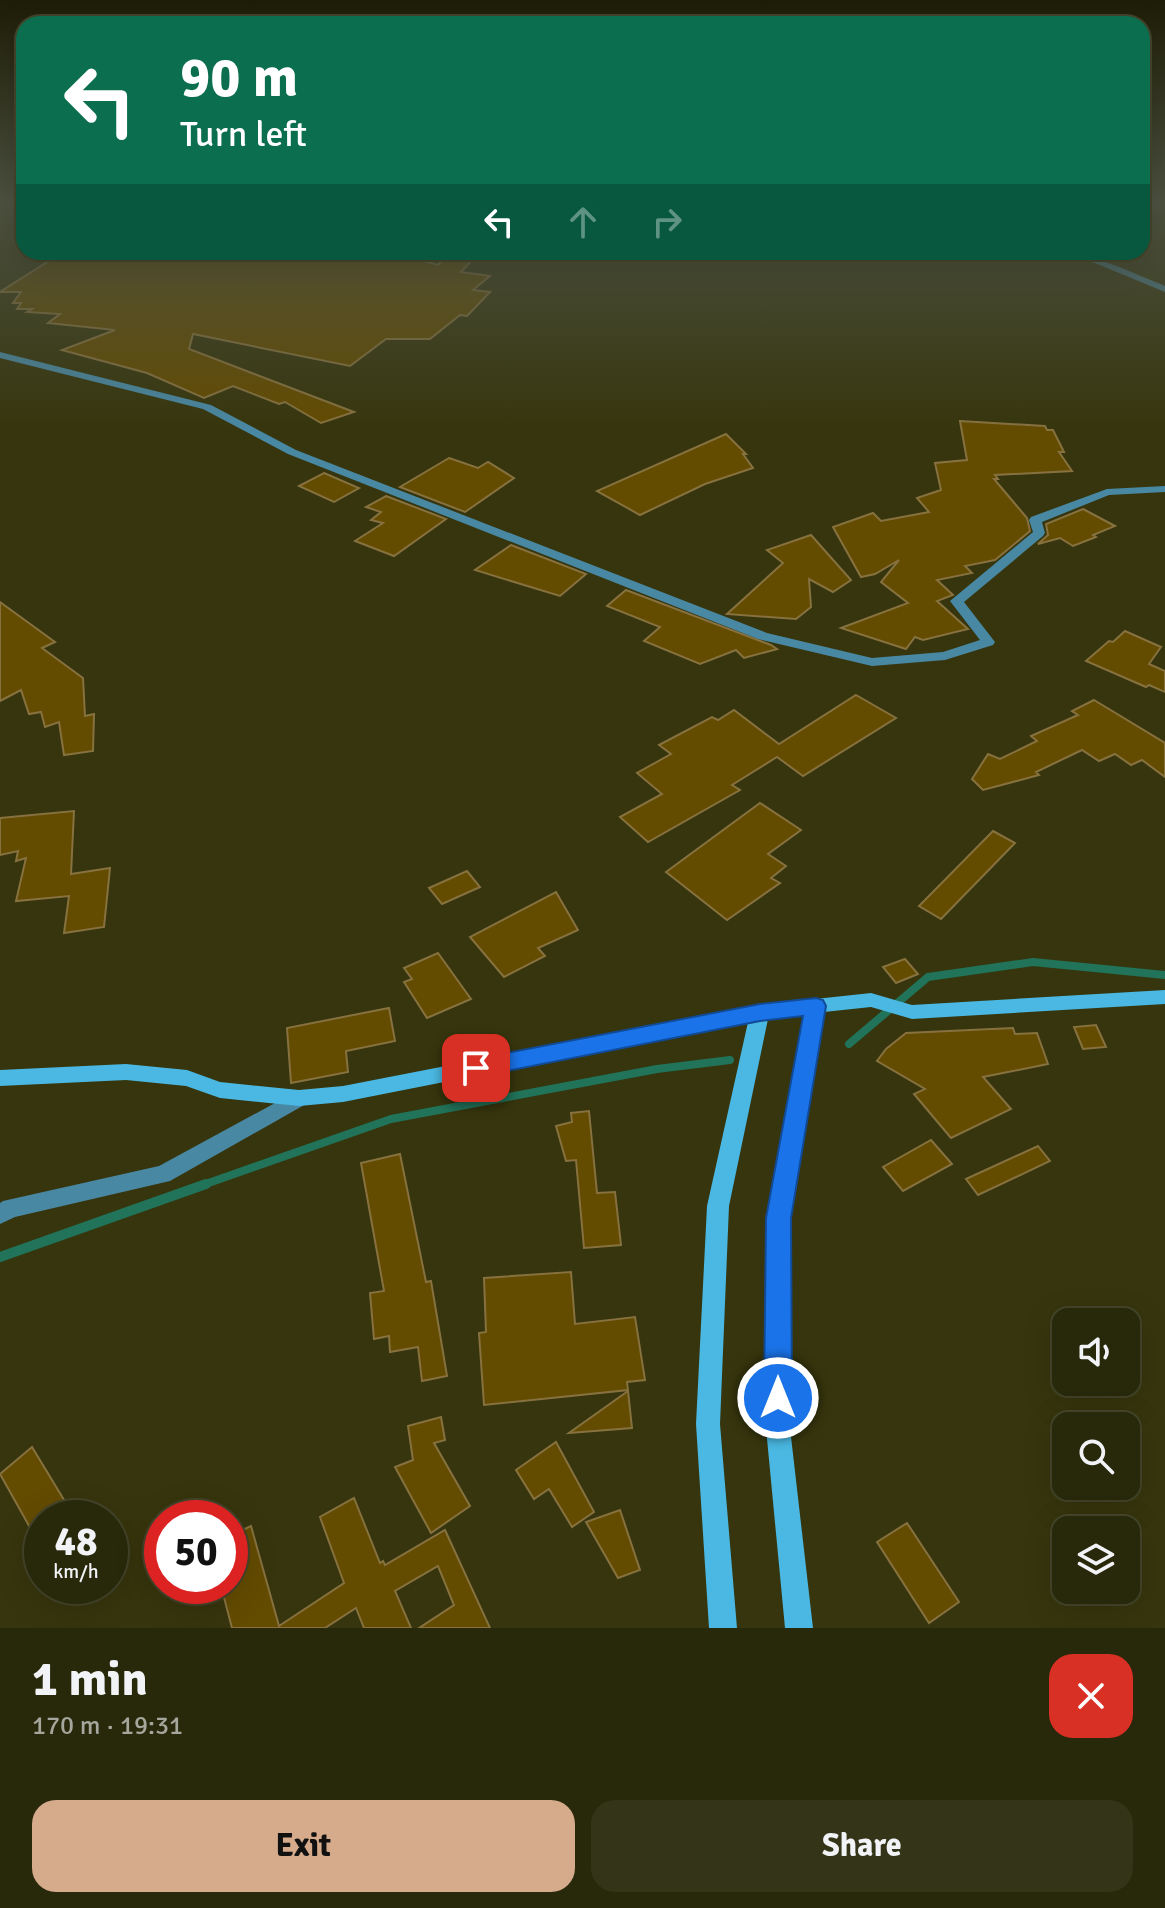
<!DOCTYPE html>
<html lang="en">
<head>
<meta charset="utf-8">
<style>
  body { margin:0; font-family:Signika,sans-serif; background:#343418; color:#f1f3f6; height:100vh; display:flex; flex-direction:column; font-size:30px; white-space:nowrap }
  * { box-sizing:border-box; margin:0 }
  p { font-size:26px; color:#a5a69c }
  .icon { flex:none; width:44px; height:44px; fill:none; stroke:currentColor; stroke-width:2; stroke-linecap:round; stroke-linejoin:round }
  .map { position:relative; height:1628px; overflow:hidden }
  .details { display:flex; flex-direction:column; background:#28280a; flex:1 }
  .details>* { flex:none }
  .banner { position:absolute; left:16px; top:16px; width:1134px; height:244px; border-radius:24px; box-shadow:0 8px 32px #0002,0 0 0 2px #44442b; background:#0b6e4f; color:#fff; overflow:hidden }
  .fabs { position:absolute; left:1052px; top:1308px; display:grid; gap:16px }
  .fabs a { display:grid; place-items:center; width:88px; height:88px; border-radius:16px; background:#28280a; box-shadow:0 8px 32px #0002,0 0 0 2px #44442b; font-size:40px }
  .speed { position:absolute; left:24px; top:1500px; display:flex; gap:16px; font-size:40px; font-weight:700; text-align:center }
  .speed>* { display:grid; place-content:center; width:104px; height:104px; border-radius:50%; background:#28280a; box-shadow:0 8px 32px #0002,0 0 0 2px #44442b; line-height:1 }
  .speed small { font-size:20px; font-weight:400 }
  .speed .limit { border:12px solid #d22; background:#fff; color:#111 }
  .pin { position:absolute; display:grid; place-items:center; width:68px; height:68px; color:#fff; margin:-34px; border-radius:16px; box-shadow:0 4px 12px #0006 }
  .me { position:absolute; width:88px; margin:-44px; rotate:0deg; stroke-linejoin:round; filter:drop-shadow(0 0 6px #0008) }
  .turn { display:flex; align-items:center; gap:28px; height:168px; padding:0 32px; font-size:36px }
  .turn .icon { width:104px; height:104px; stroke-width:2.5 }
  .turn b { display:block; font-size:56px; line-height:68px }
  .lanes { display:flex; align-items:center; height:76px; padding:0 32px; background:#0003; justify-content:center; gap:40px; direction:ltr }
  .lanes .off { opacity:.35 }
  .round { display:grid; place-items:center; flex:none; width:84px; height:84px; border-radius:24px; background:#343418 }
  .head { display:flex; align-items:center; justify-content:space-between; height:136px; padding:0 32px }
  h1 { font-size:48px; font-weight:800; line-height:60px }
  .button { display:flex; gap:16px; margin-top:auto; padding:16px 32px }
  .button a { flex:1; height:92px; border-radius:24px; background:#d6ab8b; color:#111; font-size:32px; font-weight:800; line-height:92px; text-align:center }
  .button a+a { background:#343418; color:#f1f3f6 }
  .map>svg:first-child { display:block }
</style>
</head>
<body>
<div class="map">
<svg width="1165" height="1628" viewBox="0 0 1165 1628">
  <rect width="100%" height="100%" fill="#36350d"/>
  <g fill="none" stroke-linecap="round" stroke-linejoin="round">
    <g stroke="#217359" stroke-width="8">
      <path d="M849,1044L928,977L1033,962L1165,975"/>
      <path d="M200,1186L391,1119L657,1069L730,1060"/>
    </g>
    <path stroke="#217359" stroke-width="10" d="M0,1257L206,1184"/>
  </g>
  <g fill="#634b00" stroke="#86713f" stroke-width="2">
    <path d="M63,252H307L364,261L375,252H394L438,265L445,257L473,259L461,272L490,276L473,290L490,292L467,316L460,315L430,339H386L350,366L193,334L189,349L354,412L321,423L285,402L279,404L233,386L204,398L147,373L62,350L115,330L48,323L60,314L27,312L32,309H17L21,303H13L21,292H0Z"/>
    <path d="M960,421L1045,426L1047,430H1053L1064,452H1059L1072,471L995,475L998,479H994L1027,518L1030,531L995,560L965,566L972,573L937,580L953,595L937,601L968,629L923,640L915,637L906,649L841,628L908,603L881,582L899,560L875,574L861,577L833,527L873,513L881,521L929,512L917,498L941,490L935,463L967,460Z"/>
    <path d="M726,434L746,454H743L753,468L705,484L640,515L597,491Z"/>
    <path d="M449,458L478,468L488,462L514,478L465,512L400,487Z"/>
    <path d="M324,473L359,488L334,502L299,486Z"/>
    <path d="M386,496L446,519L394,556L355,541L383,523L371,520L381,512L366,507Z"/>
    <path d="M1083,509L1115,526L1093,535L1096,537L1073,546L1060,538L1038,544L1048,535L1046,524Z"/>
    <path d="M811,535L851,580L833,592L809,579L811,607L796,619L727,614L783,563L767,550Z"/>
    <path d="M511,545L586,574L560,596L475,570Z"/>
    <path d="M626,590L771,645L777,649L744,658L736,650L700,664L644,641L660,627L607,606Z"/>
    <path d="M0,602L55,642L42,648L83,678L85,716L94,714L93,751L64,755L59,722L45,727L41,712L29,714L21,690L0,701Z"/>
    <path d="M1125,631L1161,647L1149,664L1165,671V692L1149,685L1146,687L1086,661L1109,641L1113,642Z"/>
    <path d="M856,695L896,718L803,776L777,757L732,785L740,790L648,842L620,817L662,794L637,773L671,754L659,745L712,717L718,720L734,710L779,744Z"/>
    <path d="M1094,700L1165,743V777L1142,760L1131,765L1115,754L1099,761L1082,750L1036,772L1039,775L983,790L972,779L988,754L1000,759L1037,741L1031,736L1078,715L1072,711Z"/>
    <path d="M760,803L801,830L768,854L786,866L771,878L780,883L727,920L666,872Z"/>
    <path d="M74,811L71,874L110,868L104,927L64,933L69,896L16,901L26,858L16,861L18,851L0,855V818Z"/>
    <path d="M993,831L1015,843L941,919L919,906Z"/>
    <path d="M467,871L480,887L442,904L429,888Z"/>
    <path d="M556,892L578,930L538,948L545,956L504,977L470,937Z"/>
    <path d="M438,953L471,999L427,1018L404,982L412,979L404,968Z"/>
    <path d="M905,959L918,974L896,983L883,967Z"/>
    <path d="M389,1008L395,1041L346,1051L348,1072L291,1083L287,1028Z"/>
    <path d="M1096,1025L1106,1047L1083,1049L1074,1027Z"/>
    <path d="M1013,1028L1015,1034L1037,1033L1048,1064L983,1077L1011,1109L951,1138L914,1094L925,1089L877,1061L886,1049L906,1033Z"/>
    <path d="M589,1111L597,1193L615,1192L621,1245L584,1248L576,1160L566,1161L556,1126L572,1122L571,1113Z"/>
    <path d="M931,1140L952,1164L903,1191L883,1167Z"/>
    <path d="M1038,1146L1050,1161L978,1195L966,1179Z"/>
    <path d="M400,1154L426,1282L431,1281L447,1376L422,1381L418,1347L390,1352L389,1336L374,1339L370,1293L384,1291L361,1163Z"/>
    <path d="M571,1272L575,1324L635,1317L645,1380L627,1382L628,1390L484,1405L479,1333L486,1332L484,1278Z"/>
    <path d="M628,1391L632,1428L569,1433Z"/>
    <path d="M441,1417L445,1440L434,1443L470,1506L431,1533L395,1467L413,1460L408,1426Z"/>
    <path d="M556,1442L594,1512L572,1527L549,1489L534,1499L516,1470Z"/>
    <path d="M32,1447L75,1518H42V1549L0,1474Z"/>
    <path d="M354,1498L380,1563L383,1561L385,1565L445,1530L490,1628H419L454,1605L438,1566L395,1591L411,1628H364L356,1608L325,1628H232L221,1586H230V1536L251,1526L279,1626L344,1583L320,1517Z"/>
    <path d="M620,1510L640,1570L618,1578L586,1522Z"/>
    <path d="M907,1523L959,1602L929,1623L877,1542Z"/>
  </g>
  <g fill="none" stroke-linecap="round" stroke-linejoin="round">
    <g fill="#4988a3" fill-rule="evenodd">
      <path d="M1051,252C1092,252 1128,271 1165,286V292L1095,263Z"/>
      <path d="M0,352L211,405L296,450L767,633L872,658L943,652L980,640L950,601L1033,532L1029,520L1031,517L1107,489L1165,486V492L1109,495L1042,522L1045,533L1043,536L964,602L995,642L993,645L945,660L872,666L758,639L288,454L203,409L0,358Z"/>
      <path d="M299,1090L306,1092L309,1098L306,1104L170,1181L15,1217L0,1224V1203L3,1201L159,1166Z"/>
    </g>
    <path fill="#4ab8e2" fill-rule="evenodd" d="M1165,990V1004L912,1019L871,1007L824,1012L790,1218V1428L813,1628H785L766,1428L768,1218L805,1015L768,1019L729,1206L720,1424L737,1628H709L696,1424L707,1206L748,1022L343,1102L299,1106L220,1098L186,1086L126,1080L0,1086V1070L126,1064L187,1070L220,1082L299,1090L343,1086L760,1005L871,993L912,1005Z"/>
  </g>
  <linearGradient id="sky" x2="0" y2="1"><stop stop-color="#1e1d07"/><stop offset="0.47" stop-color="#4c5140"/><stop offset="1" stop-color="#4c5140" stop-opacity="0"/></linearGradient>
  <rect width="1165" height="431" fill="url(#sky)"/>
  <path fill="#1a73e8" stroke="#114b97" stroke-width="2" d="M816,998L823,1000L826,1006L791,1218L792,1398L788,1407L778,1411L768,1407L764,1398L766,1218L803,1016L760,1021L476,1077L468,1074L465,1068L468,1061L476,1059L760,1004Z"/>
</svg>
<div class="fabs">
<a><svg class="icon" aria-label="sound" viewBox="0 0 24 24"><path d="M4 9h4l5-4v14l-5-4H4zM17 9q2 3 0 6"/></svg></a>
<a><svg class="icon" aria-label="search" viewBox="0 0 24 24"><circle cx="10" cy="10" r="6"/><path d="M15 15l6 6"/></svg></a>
<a><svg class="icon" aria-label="layers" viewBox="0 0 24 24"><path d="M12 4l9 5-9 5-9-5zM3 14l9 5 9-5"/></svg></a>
</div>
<div class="speed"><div>48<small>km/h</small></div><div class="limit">50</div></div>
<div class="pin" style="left:476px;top:1068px;background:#d93025"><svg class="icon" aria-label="arrive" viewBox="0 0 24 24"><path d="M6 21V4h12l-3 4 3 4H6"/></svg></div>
<svg class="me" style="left:778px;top:1398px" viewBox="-20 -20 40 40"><circle r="17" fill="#1a73e8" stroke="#fff" stroke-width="3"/><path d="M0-11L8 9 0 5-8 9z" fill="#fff"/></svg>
<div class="banner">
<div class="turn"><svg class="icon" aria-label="left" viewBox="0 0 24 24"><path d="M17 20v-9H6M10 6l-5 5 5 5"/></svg><div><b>90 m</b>Turn left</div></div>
<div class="lanes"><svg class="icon" aria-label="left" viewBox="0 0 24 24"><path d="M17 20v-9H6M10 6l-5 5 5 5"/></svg><svg class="icon off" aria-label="ahead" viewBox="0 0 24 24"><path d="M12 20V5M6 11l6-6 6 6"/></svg><svg class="icon off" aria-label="right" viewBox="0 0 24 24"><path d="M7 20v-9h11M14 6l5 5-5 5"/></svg></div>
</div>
</div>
<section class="details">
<div class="head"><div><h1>1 min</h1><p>170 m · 19:31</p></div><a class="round" style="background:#d93025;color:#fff"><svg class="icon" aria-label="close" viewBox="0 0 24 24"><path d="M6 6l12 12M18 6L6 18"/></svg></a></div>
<div class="button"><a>Exit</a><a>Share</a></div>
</section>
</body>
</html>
